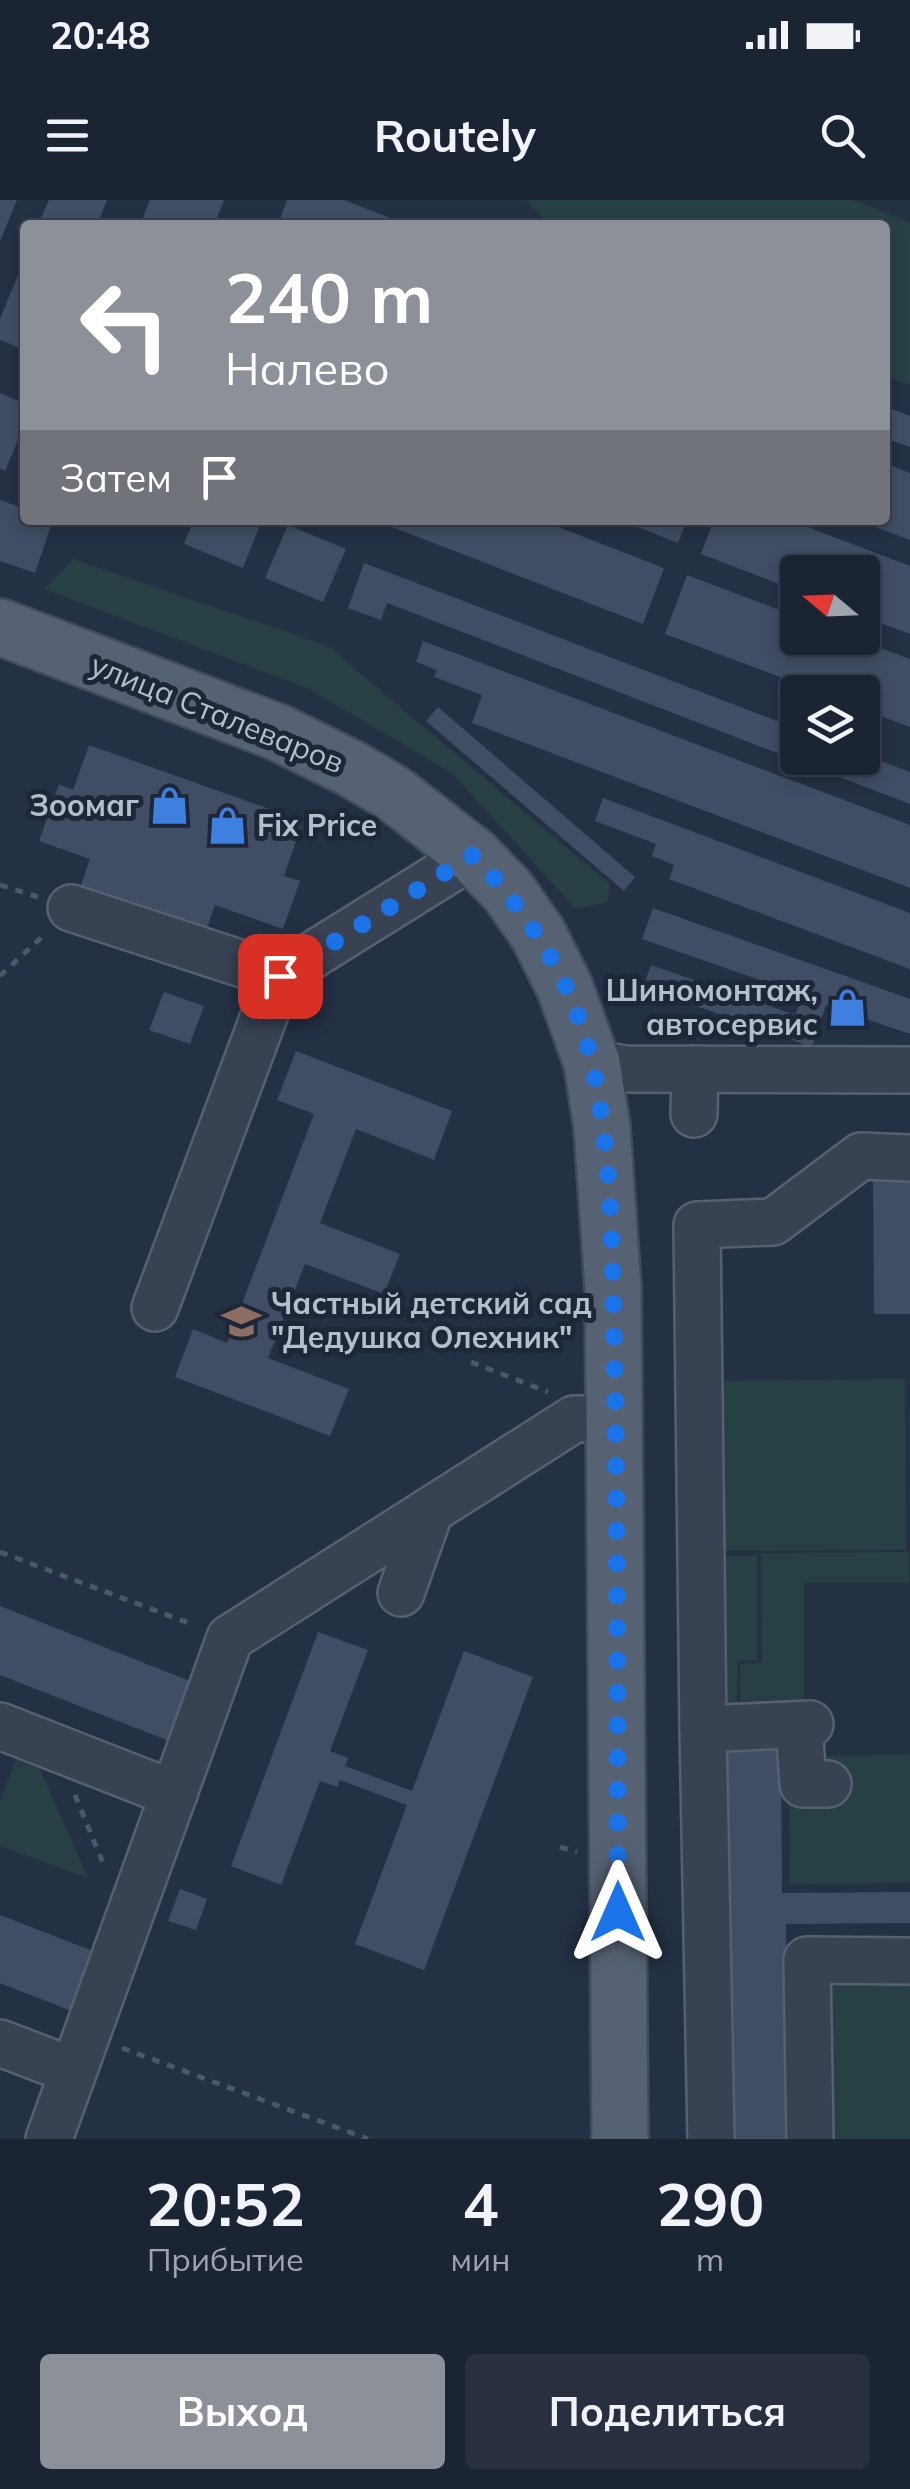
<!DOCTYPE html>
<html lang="ru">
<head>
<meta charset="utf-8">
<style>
  body { margin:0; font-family:Mulish,sans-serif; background:#28303f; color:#f1f3f6; height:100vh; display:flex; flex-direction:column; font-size:38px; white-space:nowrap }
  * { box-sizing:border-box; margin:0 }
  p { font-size:32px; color:#a0a4ac }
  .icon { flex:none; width:55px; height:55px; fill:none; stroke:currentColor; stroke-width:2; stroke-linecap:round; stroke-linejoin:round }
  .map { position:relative; height:1939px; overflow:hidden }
  .drawer { display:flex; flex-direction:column; background:#1b2433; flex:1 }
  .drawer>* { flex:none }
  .banner { position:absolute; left:20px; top:20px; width:870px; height:305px; border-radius:10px; box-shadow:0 5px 15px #0003,0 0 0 2px #39414e; background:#8c9099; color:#fff; overflow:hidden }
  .needle { width:65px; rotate:289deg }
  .buttons { position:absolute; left:780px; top:355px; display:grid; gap:20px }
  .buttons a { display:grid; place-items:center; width:100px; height:100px; border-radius:10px; background:#1b2433; box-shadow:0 5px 15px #0003,0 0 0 2px #39414e; font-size:50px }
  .pin { position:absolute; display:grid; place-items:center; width:85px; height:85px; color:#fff; margin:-42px; border-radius:20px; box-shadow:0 5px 15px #0006 }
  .me { position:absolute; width:110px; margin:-55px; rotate:0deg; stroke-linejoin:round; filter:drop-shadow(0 0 8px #0008) }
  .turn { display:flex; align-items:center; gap:35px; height:210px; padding:0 40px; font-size:45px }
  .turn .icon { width:130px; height:130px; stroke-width:2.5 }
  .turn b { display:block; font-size:70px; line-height:85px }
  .then { display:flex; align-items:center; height:95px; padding:0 40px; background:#0003; gap:20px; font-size:38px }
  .eta { display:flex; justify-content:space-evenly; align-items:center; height:170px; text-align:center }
  .eta b { font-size:60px; font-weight:700; line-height:70px }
  .cta { display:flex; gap:20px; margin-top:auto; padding:20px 40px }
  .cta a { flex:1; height:115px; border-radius:10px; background:#8c9099; color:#fff; font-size:40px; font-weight:700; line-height:115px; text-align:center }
  .cta a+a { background:#28303f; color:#f1f3f6 }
  .status { display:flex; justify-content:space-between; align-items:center; height:70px; padding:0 50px; background:#1b2433; direction:ltr }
  .status svg { height:28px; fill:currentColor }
  header { display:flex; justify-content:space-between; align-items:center; height:130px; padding:0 40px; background:#1b2433; font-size:45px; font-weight:700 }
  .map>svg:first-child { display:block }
</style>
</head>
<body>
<div class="status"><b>20:48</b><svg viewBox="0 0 49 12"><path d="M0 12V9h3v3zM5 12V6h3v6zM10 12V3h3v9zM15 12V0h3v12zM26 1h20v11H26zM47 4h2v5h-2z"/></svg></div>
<header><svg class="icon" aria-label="menu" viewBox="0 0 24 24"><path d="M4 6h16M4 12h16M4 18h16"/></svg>Routely<svg class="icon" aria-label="search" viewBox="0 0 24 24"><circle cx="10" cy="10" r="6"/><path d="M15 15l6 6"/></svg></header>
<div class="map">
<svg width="910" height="1939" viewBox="0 0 910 1939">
  <rect width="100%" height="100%" fill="#243044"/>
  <g fill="#264044">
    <path d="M526,0H854L910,23V185L885,176V25H550Z"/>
    <path d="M73,359L328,446L610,684L607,702L576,709L453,574L309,489L44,389Z"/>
    <path d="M905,1179L906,1350L705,1351L704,1181Z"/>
    <path d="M909,1352V1383H804V1513H740V1464L762,1463L761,1353Z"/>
    <path d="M705,1356H757V1460L738,1461L736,1517H707Z"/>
    <path d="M910,1555V1683L790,1684L789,1556Z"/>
    <path d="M16,1560L40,1569L88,1678L0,1646V1602Z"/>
    <path d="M815,1769L910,1771V1939H819Z"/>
  </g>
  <g fill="#404d64">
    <path d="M0,0H17L0,41Z"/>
    <path d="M49,0H107L97,25H38Z"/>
    <path d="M150,0H224L214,25H140Z"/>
    <path d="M287,0H344L408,25H326L308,18L306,25H278Z"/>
    <path d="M25,58V150L0,140V119Z"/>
    <path d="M0,193L25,204V223L5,271L0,268Z"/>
    <path d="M885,206L910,216V247L885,238Z"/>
    <path d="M885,263L910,273V340L857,320H885Z"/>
    <path d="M0,300L25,309V320H53L35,373L0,361Z"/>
    <path d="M194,320H262L243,368L184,344Z"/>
    <path d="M374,320H540L664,368L643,424Z"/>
    <path d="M620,320H687L678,343Z"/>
    <path d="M714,320H789L910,366V434L862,416V372H798V391L701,354Z"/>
    <path d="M288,325L346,349L323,402L265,378Z"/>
    <path d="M364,363L798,529V558H862V554L910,572V604L387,403L381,420L348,408Z"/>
    <path d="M687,375L798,417V438H853L910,459V527L862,509V492H820L665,434Z"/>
    <path d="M423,441L910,625V688L472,523L482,495L434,477L437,470L416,462Z"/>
    <path d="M438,507L635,677L624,691L426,521Z"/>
    <path d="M89,545L303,621L284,676L300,681L283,729L215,705L203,740L77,696L90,659L39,641L59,584L73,590Z"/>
    <path d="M603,598L910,713V769L669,679L674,665L652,656L656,644L595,621Z"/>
    <path d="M653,708L910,799V834L826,805L812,847L643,787L651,765L795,815L803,795L642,739Z"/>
    <path d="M164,792L204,806L190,844L149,830Z"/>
    <path d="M296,851L452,911L434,960L356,929L320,1023L400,1054L384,1094L305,1064L268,1158L349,1189L330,1236L175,1177L193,1129L227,1143L314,914L277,900Z"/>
    <path d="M873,971H910V1114H874Z"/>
    <path d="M0,1406L200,1485L177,1544L0,1475Z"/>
    <path d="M318,1432L368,1450L330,1551L348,1558L345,1566L412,1591L464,1451L533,1477L424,1770L355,1744L407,1605L340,1580L337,1587L320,1581L281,1685L231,1666Z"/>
    <path d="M781,1544L782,1693L910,1692V1723L786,1724L789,1939H726L722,1545Z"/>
    <path d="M180,1689L207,1699L196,1730L168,1721Z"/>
    <path d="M0,1715L98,1753L74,1812L0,1783Z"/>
  </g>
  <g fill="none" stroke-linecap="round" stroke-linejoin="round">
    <defs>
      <g id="minor">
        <path d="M71,708L279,776"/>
        <path d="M592,863L625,869L910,870"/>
        <path d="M694,914L695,869"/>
        <path d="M155,1108L279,776L473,655"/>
        <path d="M401,1393L430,1311"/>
        <path d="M799,1525L803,1584H828"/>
        <path d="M0,1526L174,1594"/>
        <path d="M703,1529L697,1025L773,1022L861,956L910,958"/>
        <path d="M0,1843L73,1871"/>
        <path d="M49,1939L230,1438L574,1219H615"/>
        <path d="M711,1939L703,1529L810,1524"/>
        <path d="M810,1939L807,1760L910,1761"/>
      </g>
      <path id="major" d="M0,427L277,532L352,569L393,593L473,655L508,691L538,734L565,788L592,863L602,927L613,1088L620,1939"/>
    </defs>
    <use href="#minor" stroke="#566070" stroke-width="50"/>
    <use href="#major" stroke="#424b5c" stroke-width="60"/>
    <g stroke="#445d61" stroke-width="5" stroke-dasharray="8 8" stroke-linecap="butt">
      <path d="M0,685L38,697"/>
      <path d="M0,776L45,734"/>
      <path d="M471,1162L548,1192"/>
      <path d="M0,1352L194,1425"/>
      <path d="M75,1595L105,1668"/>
      <path d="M560,1647L577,1652"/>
      <path d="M122,1848L368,1939"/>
    </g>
    <use href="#minor" stroke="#384253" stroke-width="45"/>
    <use href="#major" stroke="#566173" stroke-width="55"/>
  </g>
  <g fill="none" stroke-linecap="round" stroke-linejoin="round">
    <path stroke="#1a73e8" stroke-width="18" stroke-dasharray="0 32.4" d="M280,776L473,655C529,713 574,783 592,863C615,968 612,1081 615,1188C618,1362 617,1537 618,1712"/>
  </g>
  <defs>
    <symbol id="shop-bare" viewBox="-9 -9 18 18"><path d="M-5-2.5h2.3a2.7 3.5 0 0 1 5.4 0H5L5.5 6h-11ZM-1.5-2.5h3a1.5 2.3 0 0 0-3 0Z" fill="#3f7fe0" stroke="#1d2738" stroke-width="2.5" paint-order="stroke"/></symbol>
    <symbol id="school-bare" viewBox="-9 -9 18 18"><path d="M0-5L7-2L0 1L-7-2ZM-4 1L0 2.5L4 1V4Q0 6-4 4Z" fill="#8d6e63" stroke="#1d2738" stroke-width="2.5" paint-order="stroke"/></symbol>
  </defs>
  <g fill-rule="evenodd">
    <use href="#shop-bare" x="142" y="578" width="55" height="55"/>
    <use href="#shop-bare" x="200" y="598" width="55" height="55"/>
    <use href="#shop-bare" x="820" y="780" width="55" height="55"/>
    <use href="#school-bare" x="214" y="1094" width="55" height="55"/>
  </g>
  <g text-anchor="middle" stroke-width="10" stroke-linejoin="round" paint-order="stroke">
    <g font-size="30" fill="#b5becd" stroke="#1d2738">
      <text transform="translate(217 514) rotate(22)" y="10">улица Сталеваров</text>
    </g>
    <g font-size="30" font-weight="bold" fill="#b5becd" stroke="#1d2738" text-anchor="end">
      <text x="139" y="616">Зоомаг</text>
      <text x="257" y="636" text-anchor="start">Fix Price</text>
      <text x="818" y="801">Шиномонтаж,<tspan x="818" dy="34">автосервис</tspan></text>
      <text x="271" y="1114" text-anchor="start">Частный детский сад<tspan x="271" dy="34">"Дедушка Олехник"</tspan></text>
    </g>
  </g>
</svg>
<div class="buttons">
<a><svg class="needle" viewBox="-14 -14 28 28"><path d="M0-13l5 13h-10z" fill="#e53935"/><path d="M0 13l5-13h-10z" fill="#a0a4ac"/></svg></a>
<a><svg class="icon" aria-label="layers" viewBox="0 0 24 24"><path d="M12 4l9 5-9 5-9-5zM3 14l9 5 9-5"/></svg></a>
</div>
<div class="pin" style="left:280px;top:776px;background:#d93025"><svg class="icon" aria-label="arrive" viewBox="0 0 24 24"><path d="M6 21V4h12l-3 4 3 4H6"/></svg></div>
<svg class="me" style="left:618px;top:1712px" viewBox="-20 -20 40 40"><path d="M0-17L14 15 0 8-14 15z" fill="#1a73e8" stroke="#fff" stroke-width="4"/></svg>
<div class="banner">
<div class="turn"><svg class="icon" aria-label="left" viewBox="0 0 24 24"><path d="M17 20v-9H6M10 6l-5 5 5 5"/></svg><div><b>240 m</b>Налево</div></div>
<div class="then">Затем<svg class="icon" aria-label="arrive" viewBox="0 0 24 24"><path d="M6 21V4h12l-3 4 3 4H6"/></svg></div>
</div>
</div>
<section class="drawer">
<div class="eta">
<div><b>20:52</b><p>Прибытие</p></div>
<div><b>4</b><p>мин</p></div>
<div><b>290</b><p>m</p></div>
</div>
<div class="cta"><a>Выход</a><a>Поделиться</a></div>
</section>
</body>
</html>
